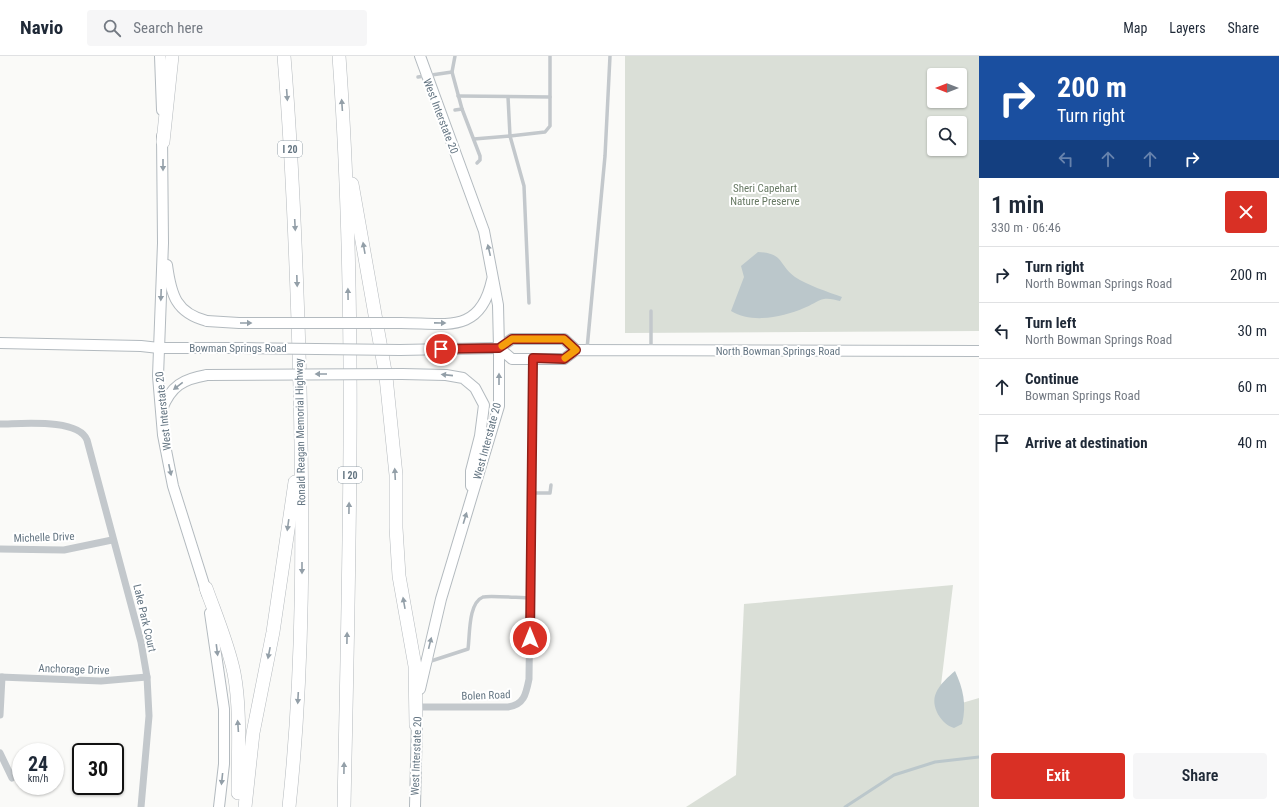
<!DOCTYPE html>
<html lang="en">
<head>
<meta charset="utf-8">
<style>
  body { margin:0; font-family:"Roboto Condensed",sans-serif; background:#f6f6f7; color:#1f2937; height:100vh; display:flex; flex-direction:column; font-size:15px; white-space:nowrap }
  * { box-sizing:border-box; margin:0 }
  p { font-size:13px; color:#747a83 }
  .icon { flex:none; width:22px; height:22px; fill:none; stroke:currentColor; stroke-width:2; stroke-linecap:round; stroke-linejoin:round }
  .map { position:relative; flex:1; overflow:hidden }
  .side { display:flex; flex-direction:column; background:#fff; width:300px }
  .side>* { flex:none }
  .guide { background:#1a4fa0; color:#fff; overflow:hidden }
  .needle { width:26px; rotate:270deg }
  .buttons { position:absolute; left:927px; top:12px; display:grid; gap:8px }
  .buttons a { display:grid; place-items:center; width:40px; height:40px; border-radius:4px; background:#fff; box-shadow:0 1px 3px #0004; font-size:20px }
  .speed { position:absolute; left:12px; top:687px; display:flex; gap:8px; font-size:20px; font-weight:700; text-align:center }
  .speed>* { display:grid; place-content:center; width:52px; height:52px; border-radius:50%; background:#fff; box-shadow:0 1px 3px #0004; line-height:1 }
  .speed small { font-size:10px; font-weight:400 }
  .speed .limit { border:2px solid #111; border-radius:6px; background:#fff; color:#111 }
  .pin { position:absolute; display:grid; place-items:center; width:34px; height:34px; color:#fff; margin:-17px; border:2px solid #fff; border-radius:50%; box-shadow:0 1px 4px #0007 }
  .me { position:absolute; width:44px; margin:-22px; rotate:0deg; stroke-linejoin:round; filter:drop-shadow(0 0 3px #0008) }
  .turn { display:flex; align-items:center; gap:14px; height:84px; padding:0 12px; font-size:18px }
  .turn .icon { width:52px; height:52px; stroke-width:2.5 }
  .turn b { display:block; font-size:28px; line-height:34px }
  .lanes { display:flex; align-items:center; height:38px; padding:0 12px; background:#0003; justify-content:center; gap:20px; direction:ltr }
  .lanes .off { opacity:.35 }
  .round { display:grid; place-items:center; flex:none; width:42px; height:42px; border-radius:4px; background:#f6f6f7 }
  .summary { display:flex; align-items:center; justify-content:space-between; height:68px; padding:0 12px }
  h1 { font-size:24px; font-weight:600; line-height:30px }
  .action { display:flex; gap:8px; margin-top:auto; padding:8px 12px }
  .action a { flex:1; height:46px; border-radius:4px; background:#d93025; color:#fff; font-size:16px; font-weight:600; line-height:46px; text-align:center }
  .action a+a { background:#f6f6f7; color:#1f2937 }
  ul { padding:0; list-style:none }
  li { display:flex; align-items:center; gap:12px; height:56px; padding:0 12px; border-top:1px solid #e0e1e3 }
  li div { flex:1 }
  li b { display:block; font-size:15px }
  li em { font-style:normal }
  header { display:flex; align-items:center; gap:24px; box-sizing:border-box; height:56px; padding:0 20px; background:#fff; border-bottom:1px solid #e0e1e3 }
  header strong { font-size:19px }
  nav { display:flex; gap:22px; margin-inline-start:auto; font-size:14px }
  .search { width:280px; height:36px; background:#f6f6f7; display:flex; align-items:center; gap:10px; box-sizing:border-box; padding:0 14px; border-radius:4px; color:#747a83; font-size:15px }
  main { display:flex; flex:1; min-height:0 }
  .map>svg:first-child { display:block }
</style>
</head>
<body>
<header>
<strong>Navio</strong>
<div class="search"><svg class="icon" aria-label="search" viewBox="0 0 24 24"><circle cx="10" cy="10" r="6"/><path d="M15 15l6 6"/></svg>Search here</div>
<nav><a>Map</a><a>Layers</a><a>Share</a></nav>
</header>
<main>
<div class="map">
<svg width="979" height="751" viewBox="0 0 979 751">
  <rect width="100%" height="100%" fill="#fafaf8"/>
  <g fill="#dadfd7" fill-rule="evenodd">
    <path d="M625,0H979V275L625,277ZM934,19H960V45H934ZM934,67H960V93H934Z"/>
    <path d="M953,529L938,654L979,642V751H686L736,719L744,548Z"/>
  </g>
  <g fill="#bbc7cb">
    <path d="M758,196C784,197 778,208 795,221C807,229 828,236 842,241L840,245C835,244 829,242 824,243C818,244 810,250 804,252C783,261 752,268 731,255L744,221L741,210Z"/>
    <path d="M955,615C963,632 967,649 962,668L954,672C941,668 930,650 936,637C939,629 949,620 955,615Z"/>
  </g>
  <g fill="none" stroke-linecap="round" stroke-linejoin="round">
    <path stroke="#bbc7cb" stroke-width="3" d="M845,751L894,719L935,706L979,701"/>
    <defs>
      <g id="secondary">
        <path d="M160,0L162,54"/>
        <path d="M162,80L163,187L158,320L163,379L173,430L207,538"/>
        <path d="M167,209C171,239 176,257 207,265"/>
        <path d="M401,267C445,267 480,279 492,224"/>
        <path d="M0,287L141,290L159,292H243"/>
        <path d="M499,292L512,303H564L576,294L979,295"/>
        <path d="M499,292L512,283H564L576,294"/>
        <path d="M400,294L499,292"/>
        <path d="M402,318L446,319L463,322L475,332L484,349L480,380L471,415V430"/>
        <path d="M162,353C171,330 183,323 207,319"/>
        <path d="M210,557L224,653V708L219,751"/>
        <path d="M420,633L441,543L499,350V292L498,249L484,175L420,0"/>
        <path d="M415,751L417,663"/>
      </g>
      <g id="highway">
        <path d="M284,0C293,111 297,221 300,332C303,472 304,612 289,751"/>
        <path d="M339,0C357,250 349,501 344,751"/>
        <path d="M163,86L172,0"/>
        <path d="M352,128L386,321L396,419V472L399,520L415,610L416,669"/>
        <path d="M206,532C216,560 228,588 234,617C241,653 238,700 238,737"/>
        <path d="M245,751L253,677L273,576L295,426"/>
      </g>
    </defs>
    <use href="#secondary" stroke="#b3babf" stroke-width="12"/>
    <use href="#highway" stroke="#b4b9bd" stroke-width="14"/>
    <g stroke="#c3c8cc" stroke-width="3.5">
      <path d="M452,16L455,0"/>
      <path d="M418,21L452,16L462,53L480,100V104L477,107"/>
      <path d="M458,40L550,41"/>
      <path d="M508,41L510,80L545,76L550,70V0"/>
      <path d="M455,54L462,53"/>
      <path d="M474,83L510,80L524,130L529,247"/>
      <path d="M651,255V293"/>
      <path d="M587,293L605,100L610,0"/>
      <path d="M532,437H550L551,429"/>
      <path d="M428,606L468,593C470,579 468,547 483,541C489,539 521,542 530,542"/>
    </g>
    <g stroke="#c3c8cc" stroke-width="7">
      <path d="M0,368C21,368 78,362 87,384L141,586L147,621L149,660L141,751"/>
      <path d="M0,493L64,494L112,484"/>
      <path d="M0,621L101,625L147,621"/>
      <path d="M418,651H508C524,649 526,638 529,623L533,302"/>
      <path d="M0,659L2,621"/>
      <path d="M0,697L12,722"/>
    </g>
    <use href="#secondary" stroke="#fff" stroke-width="10"/>
    <use href="#highway" stroke="#fff" stroke-width="13"/>
    <defs>
      <g id="secondary-bridge">
        <path d="M207,265L239,267H401"/>
        <path d="M243,292L400,294"/>
        <path d="M207,319L402,318"/>
      </g>
    </defs>
    <use href="#secondary-bridge" stroke="#b3babf" stroke-width="12" stroke-linecap="butt"/>
    <use href="#secondary-bridge" stroke="#fff" stroke-width="10"/>
  </g>
  <defs><path id="oneway-solid" d="M-6-.8H1V-3.2L6.5 0L1 3.2V.8H-6Z"/></defs>
  <g fill="#939fa8">
    <use href="#oneway-solid" transform="translate(287 39) rotate(86)"/>
    <use href="#oneway-solid" transform="translate(342 49) rotate(-94)"/>
    <use href="#oneway-solid" transform="translate(163 109) rotate(90)"/>
    <use href="#oneway-solid" transform="translate(295 169) rotate(87)"/>
    <use href="#oneway-solid" transform="translate(364 192) rotate(-100)"/>
    <use href="#oneway-solid" transform="translate(489 194) rotate(-103)"/>
    <use href="#oneway-solid" transform="translate(297 225) rotate(88)"/>
    <use href="#oneway-solid" transform="translate(348 238) rotate(-91)"/>
    <use href="#oneway-solid" transform="translate(161 239) rotate(92)"/>
    <use href="#oneway-solid" transform="translate(246 267)"/>
    <use href="#oneway-solid" transform="translate(440 267) rotate(1)"/>
    <use href="#oneway-solid" transform="translate(321 318) rotate(180)"/>
    <use href="#oneway-solid" transform="translate(447 319) rotate(-174)"/>
    <use href="#oneway-solid" transform="translate(499 323) rotate(-90)"/>
    <use href="#oneway-solid" transform="translate(178 330) rotate(142)"/>
    <use href="#oneway-solid" transform="translate(170 414) rotate(78)"/>
    <use href="#oneway-solid" transform="translate(395 418) rotate(-93)"/>
    <use href="#oneway-solid" transform="translate(349 452) rotate(-89)"/>
    <use href="#oneway-solid" transform="translate(465 462) rotate(-73)"/>
    <use href="#oneway-solid" transform="translate(288 469) rotate(98)"/>
    <use href="#oneway-solid" transform="translate(302 512) rotate(90)"/>
    <use href="#oneway-solid" transform="translate(404 547) rotate(-100)"/>
    <use href="#oneway-solid" transform="translate(347 582) rotate(-89)"/>
    <use href="#oneway-solid" transform="translate(430 587) rotate(-76)"/>
    <use href="#oneway-solid" transform="translate(217 594) rotate(83)"/>
    <use href="#oneway-solid" transform="translate(269 597) rotate(101)"/>
    <use href="#oneway-solid" transform="translate(298 642) rotate(93)"/>
    <use href="#oneway-solid" transform="translate(238 670) rotate(-94)"/>
    <use href="#oneway-solid" transform="translate(344 712) rotate(-89)"/>
    <use href="#oneway-solid" transform="translate(222 723) rotate(96)"/>
  </g>
  <g fill="none" stroke-linecap="round" stroke-linejoin="round">
    <defs>
      <path id="route" d="M441,293L499,292L512,283H564L576,294L564,303L533,302L530,582"/>
    </defs>
    <use href="#route" stroke="#8d1f18" stroke-width="10"/>
    <use href="#route" stroke="#d93025" stroke-width="7"/>
    <path stroke="#f59e0b" stroke-width="7" d="M502,290L512,283H564L576,294L565,302"/>
  </g>
  <g text-anchor="middle" stroke-width="4" stroke-linejoin="round" paint-order="stroke">
    <g fill="#fff" stroke="#939fa8" stroke-width="1">
      <rect x="278" y="85" width="24" height="16" rx="3"/>
      <rect x="338" y="411" width="24" height="16" rx="3"/>
    </g>
    <g font-size="10" font-weight="bold" fill="#657683">
      <text x="290" y="97">I 20</text>
      <text x="350" y="423">I 20</text>
    </g>
    <g font-size="11" fill="#657683" stroke="#fff">
      <text transform="translate(441 60) rotate(69)" y="4">West Interstate 20</text>
      <text x="238" y="296">Bowman Springs Road</text>
      <text x="778" y="299">North Bowman Springs Road</text>
      <text transform="translate(163 355) rotate(-96)" y="4">West Interstate 20</text>
      <text transform="translate(300 376) rotate(-91)" y="4">Ronald Reagan Memorial Highway</text>
      <text transform="translate(487 385) rotate(-75)" y="4">West Interstate 20</text>
      <text transform="translate(44 481) rotate(-2)" y="4">Michelle Drive</text>
      <text transform="translate(145 562) rotate(77)" y="4">Lake Park Court</text>
      <text transform="translate(74 613) rotate(2)" y="4">Anchorage Drive</text>
      <text transform="translate(486 639) rotate(-2)" y="4">Bolen Road</text>
      <text transform="translate(416 700) rotate(-88)" y="4">West Interstate 20</text>
    </g>
    <g font-size="11" fill="#687a64" stroke="#fff">
      <text x="765" y="136">Sheri Capehart<tspan x="765" dy="13">Nature Preserve</tspan></text>
    </g>
  </g>
</svg>
<div class="buttons">
<a><svg class="needle" viewBox="-14 -14 28 28"><path d="M0-13l5 13h-10z" fill="#e53935"/><path d="M0 13l5-13h-10z" fill="#747a83"/></svg></a>
<a><svg class="icon" aria-label="search" viewBox="0 0 24 24"><circle cx="10" cy="10" r="6"/><path d="M15 15l6 6"/></svg></a>
</div>
<div class="speed"><div>24<small>km/h</small></div><div class="limit">30</div></div>
<div class="pin" style="left:441px;top:293px;background:#d93025"><svg class="icon" aria-label="arrive" viewBox="0 0 24 24"><path d="M6 21V4h12l-3 4 3 4H6"/></svg></div>
<svg class="me" style="left:530px;top:582px" viewBox="-20 -20 40 40"><circle r="17" fill="#d93025" stroke="#fff" stroke-width="3"/><path d="M0-11L8 9 0 5-8 9z" fill="#fff"/></svg>
</div>
<section class="side">
<div class="guide">
<div class="turn"><svg class="icon" aria-label="right" viewBox="0 0 24 24"><path d="M7 20v-9h11M14 6l5 5-5 5"/></svg><div><b>200 m</b>Turn right</div></div>
<div class="lanes"><svg class="icon off" aria-label="left" viewBox="0 0 24 24"><path d="M17 20v-9H6M10 6l-5 5 5 5"/></svg><svg class="icon off" aria-label="ahead" viewBox="0 0 24 24"><path d="M12 20V5M6 11l6-6 6 6"/></svg><svg class="icon off" aria-label="ahead" viewBox="0 0 24 24"><path d="M12 20V5M6 11l6-6 6 6"/></svg><svg class="icon" aria-label="right" viewBox="0 0 24 24"><path d="M7 20v-9h11M14 6l5 5-5 5"/></svg></div>
</div>
<div class="summary"><div><h1>1 min</h1><p>330 m · 06:46</p></div><a class="round" style="background:#d93025;color:#fff"><svg class="icon" aria-label="close" viewBox="0 0 24 24"><path d="M6 6l12 12M18 6L6 18"/></svg></a></div>
<ul>
<li><svg class="icon" aria-label="right" viewBox="0 0 24 24"><path d="M7 20v-9h11M14 6l5 5-5 5"/></svg><div><b>Turn right</b><p>North Bowman Springs Road</p></div><em>200 m</em></li>
<li><svg class="icon" aria-label="left" viewBox="0 0 24 24"><path d="M17 20v-9H6M10 6l-5 5 5 5"/></svg><div><b>Turn left</b><p>North Bowman Springs Road</p></div><em>30 m</em></li>
<li><svg class="icon" aria-label="ahead" viewBox="0 0 24 24"><path d="M12 20V5M6 11l6-6 6 6"/></svg><div><b>Continue</b><p>Bowman Springs Road</p></div><em>60 m</em></li>
<li><svg class="icon" aria-label="arrive" viewBox="0 0 24 24"><path d="M6 21V4h12l-3 4 3 4H6"/></svg><div><b>Arrive at destination</b></div><em>40 m</em></li>
</ul>
<div class="action"><a>Exit</a><a>Share</a></div>
</section>
</main>
</body>
</html>
